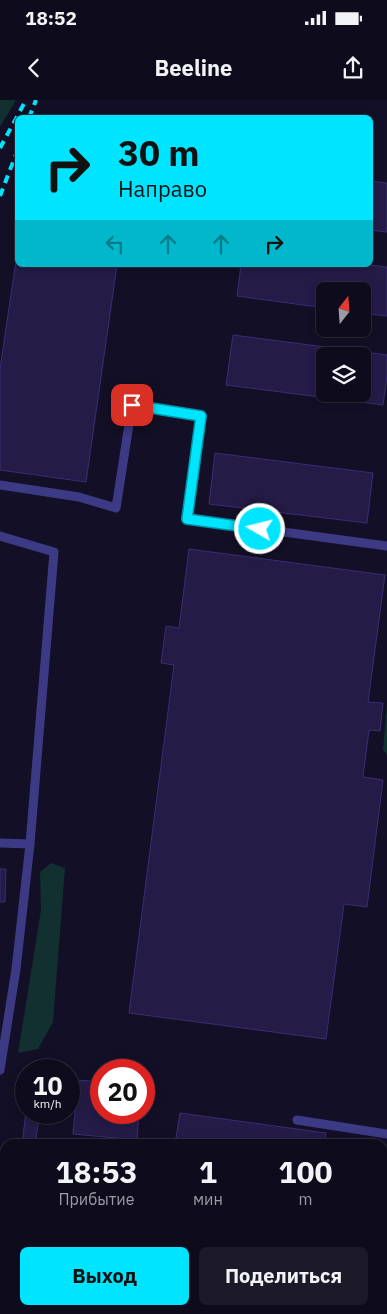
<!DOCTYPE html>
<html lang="ru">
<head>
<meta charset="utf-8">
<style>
  body { margin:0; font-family:"IBM Plex Sans",sans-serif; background:#1c1929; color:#f1f3f6; height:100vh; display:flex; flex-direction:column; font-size:19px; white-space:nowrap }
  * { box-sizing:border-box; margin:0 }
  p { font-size:16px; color:#9b9ba3 }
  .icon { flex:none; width:28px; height:28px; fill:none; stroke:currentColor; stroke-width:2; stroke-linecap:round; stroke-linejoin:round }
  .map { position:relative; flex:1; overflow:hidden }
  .side { position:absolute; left:0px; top:1039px; width:388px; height:176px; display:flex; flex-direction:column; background:#0e0b1c; border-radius:15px 15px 0 0; box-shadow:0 2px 8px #0003,0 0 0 1px #2e2b3b }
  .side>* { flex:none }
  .banner { position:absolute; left:15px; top:15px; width:358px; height:152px; border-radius:8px; box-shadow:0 2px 8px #0003,0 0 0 1px #2e2b3b; background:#00e5ff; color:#111; overflow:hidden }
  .needle { width:32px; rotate:17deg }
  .buttons { position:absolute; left:316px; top:182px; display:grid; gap:10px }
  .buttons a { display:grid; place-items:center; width:55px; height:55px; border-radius:8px; background:#0e0b1c; box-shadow:0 2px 8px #0003,0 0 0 1px #2e2b3b; font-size:25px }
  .speed { position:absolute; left:15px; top:959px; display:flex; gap:10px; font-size:25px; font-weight:700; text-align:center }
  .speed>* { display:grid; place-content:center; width:65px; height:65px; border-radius:50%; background:#0e0b1c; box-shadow:0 2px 8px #0003,0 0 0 1px #2e2b3b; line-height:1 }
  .speed small { font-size:12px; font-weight:400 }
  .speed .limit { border:8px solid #d22; background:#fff; color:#111 }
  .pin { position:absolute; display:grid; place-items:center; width:42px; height:42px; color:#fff; margin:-21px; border-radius:10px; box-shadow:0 2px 8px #0006 }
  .me { position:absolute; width:55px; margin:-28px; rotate:278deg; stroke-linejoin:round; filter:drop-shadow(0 0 4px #0008) }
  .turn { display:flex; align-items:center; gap:18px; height:105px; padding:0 20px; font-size:22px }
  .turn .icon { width:65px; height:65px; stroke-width:2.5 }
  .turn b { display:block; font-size:35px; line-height:42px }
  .lanes { display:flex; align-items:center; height:48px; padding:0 20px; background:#0003; justify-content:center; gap:25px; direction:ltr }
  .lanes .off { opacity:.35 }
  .eta { display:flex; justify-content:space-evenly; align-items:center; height:85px; text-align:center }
  .eta b { font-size:30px; font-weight:700; line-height:35px }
  .primary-button { display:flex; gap:10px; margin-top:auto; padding:10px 20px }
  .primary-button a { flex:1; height:58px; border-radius:8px; background:#00e5ff; color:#111; font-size:20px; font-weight:700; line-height:58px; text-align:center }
  .primary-button a+a { background:#1c1929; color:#f1f3f6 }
  .status { display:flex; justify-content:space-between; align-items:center; height:35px; padding:0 25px; background:#0e0b1c; direction:ltr }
  .status svg { height:14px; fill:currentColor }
  header { display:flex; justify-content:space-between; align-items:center; height:65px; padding:0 20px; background:#0e0b1c; font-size:22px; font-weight:700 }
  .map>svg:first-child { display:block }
</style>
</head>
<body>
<div class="status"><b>18:52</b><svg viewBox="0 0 49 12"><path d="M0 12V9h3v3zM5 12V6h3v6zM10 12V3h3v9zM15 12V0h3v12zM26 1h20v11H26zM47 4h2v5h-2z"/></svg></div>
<header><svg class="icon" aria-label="back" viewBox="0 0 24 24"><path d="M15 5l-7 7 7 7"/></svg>Beeline<svg class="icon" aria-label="share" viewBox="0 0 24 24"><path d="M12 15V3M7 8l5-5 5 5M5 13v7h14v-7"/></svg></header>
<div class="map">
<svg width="387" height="1214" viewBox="0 0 387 1214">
  <rect width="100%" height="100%" fill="#130f26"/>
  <g fill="#12302f">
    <path d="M0,0H16L0,27Z"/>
    <path d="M387,603V655L383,650Z"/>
    <path d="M51,763L65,768L53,922L38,949L18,953L41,810L40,772Z"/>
    <path d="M3,1154L4,1181L0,1214V1156Z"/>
  </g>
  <g fill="#241b47" stroke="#3b2d73" fill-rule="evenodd">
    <path d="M370,81L387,83V132L370,130Z"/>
    <path d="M18,147V165H117L86,382L0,370V269Z"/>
    <path d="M241,165H370L387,167V216L362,213V191H325V208L237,196Z"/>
    <path d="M233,235L387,255V276L383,305L226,285ZM325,256H362V294H325Z"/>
    <path d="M215,353L373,373L367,423L209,404Z"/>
    <path d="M189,449L385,475L368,602L383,603L380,631L369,630L363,677L383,680L367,807L344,804L326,939L129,913L174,565L161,563L166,526L179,528Z"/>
    <path d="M0,769H6L5,802H0Z"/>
    <path d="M34,961L46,963V970H32Z"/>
    <path d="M78,980L101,982V1012H139L137,1040L73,1034Z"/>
    <path d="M26,1012H40L35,1044H22Z"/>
    <path d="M180,1013L326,1033L325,1044H175Z"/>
    <path d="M382,1057L387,1058V1077H382Z"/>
    <path d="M382,1142H387V1194L384,1214H192L193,1210H382Z"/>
    <path d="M4,1181H5V1210H34V1214H1Z"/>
    <path d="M87,1210H118V1214H86Z"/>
  </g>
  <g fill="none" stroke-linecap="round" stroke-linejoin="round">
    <g stroke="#3d3a85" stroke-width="9">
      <path d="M0,385L79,397L116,408L132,305L201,316L187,419L387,446"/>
      <path d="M0,436L54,452L30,744L0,743"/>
      <path d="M0,970L16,869L30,744"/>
      <path d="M297,1020L387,1034"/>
      <path d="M382,1126H387"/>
      <path d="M58,1214L59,1210"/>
    </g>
    <g stroke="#00e5ff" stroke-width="4" stroke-dasharray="8 6" stroke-linecap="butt">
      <path d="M29,18L36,0"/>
      <path d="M0,48L26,0"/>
      <path d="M0,96L18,49"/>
    </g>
  </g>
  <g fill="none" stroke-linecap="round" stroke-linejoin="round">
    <defs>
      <path id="route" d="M132,305L201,316L187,419L260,429"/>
    </defs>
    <use href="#route" stroke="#0095a6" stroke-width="12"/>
    <use href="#route" stroke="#00e5ff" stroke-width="9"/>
  </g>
</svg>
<div class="buttons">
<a><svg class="needle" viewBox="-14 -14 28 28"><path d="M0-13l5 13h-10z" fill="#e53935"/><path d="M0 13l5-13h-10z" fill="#9b9ba3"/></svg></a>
<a><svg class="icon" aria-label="layers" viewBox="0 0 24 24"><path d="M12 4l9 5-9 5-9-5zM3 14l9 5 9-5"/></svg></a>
</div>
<div class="speed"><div>10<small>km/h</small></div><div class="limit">20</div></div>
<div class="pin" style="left:132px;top:305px;background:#d93025"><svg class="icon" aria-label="arrive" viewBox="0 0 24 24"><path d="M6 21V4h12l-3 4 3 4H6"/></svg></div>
<svg class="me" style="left:260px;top:429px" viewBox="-20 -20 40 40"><circle r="17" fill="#00e5ff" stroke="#fff" stroke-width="3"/><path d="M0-11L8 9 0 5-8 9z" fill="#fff"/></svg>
<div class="banner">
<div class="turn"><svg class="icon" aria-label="right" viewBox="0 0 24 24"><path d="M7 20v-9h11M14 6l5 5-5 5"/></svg><div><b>30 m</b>Направо</div></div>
<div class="lanes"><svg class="icon off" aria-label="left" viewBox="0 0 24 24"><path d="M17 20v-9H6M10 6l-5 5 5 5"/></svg><svg class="icon off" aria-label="ahead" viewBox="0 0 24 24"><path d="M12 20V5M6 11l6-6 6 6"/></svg><svg class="icon off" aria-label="ahead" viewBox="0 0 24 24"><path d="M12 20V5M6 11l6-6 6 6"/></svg><svg class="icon" aria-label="right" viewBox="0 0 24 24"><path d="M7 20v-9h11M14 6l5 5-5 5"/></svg></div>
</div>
<section class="side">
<div class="eta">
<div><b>18:53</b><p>Прибытие</p></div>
<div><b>1</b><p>мин</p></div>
<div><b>100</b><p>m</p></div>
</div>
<div class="primary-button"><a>Выход</a><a>Поделиться</a></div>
</section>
</div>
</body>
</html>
